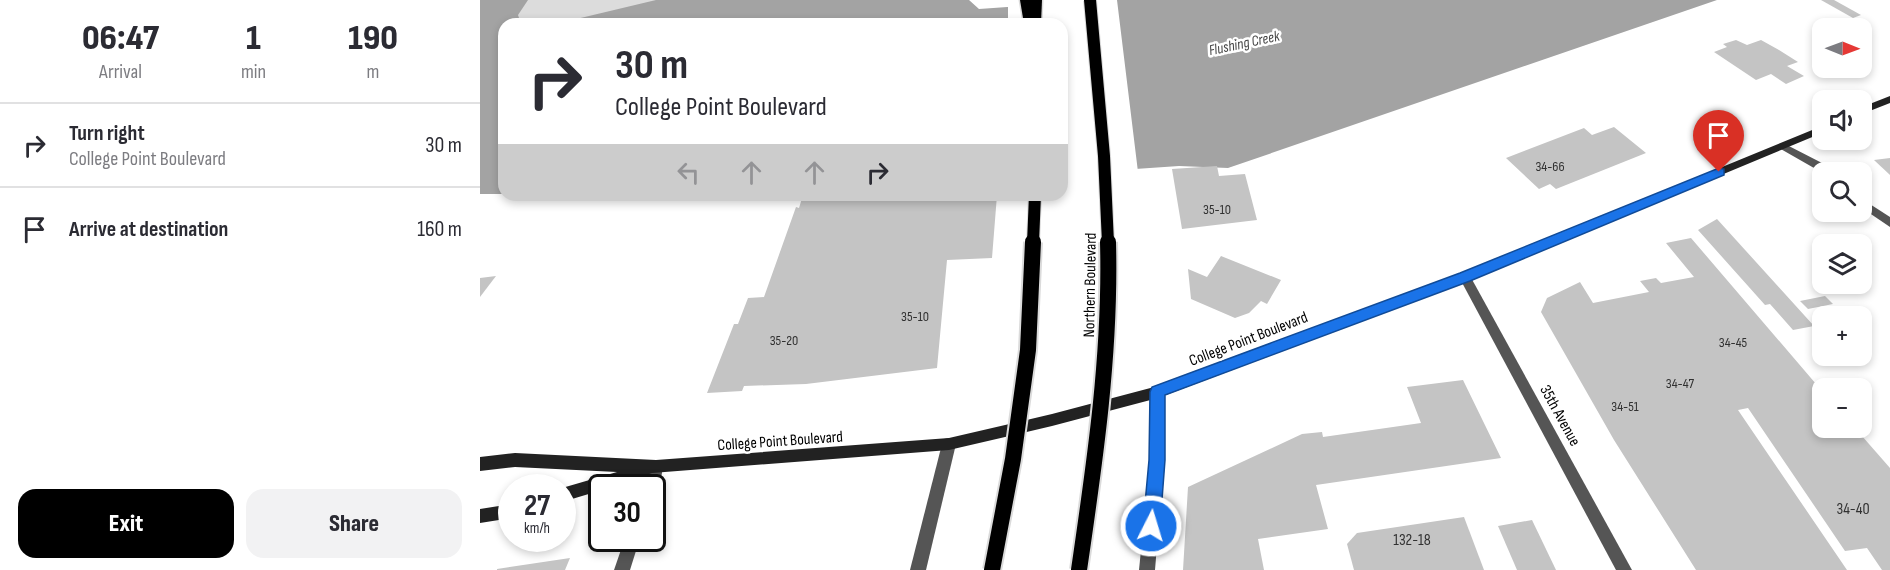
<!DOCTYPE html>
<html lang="en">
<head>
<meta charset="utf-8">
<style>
  body { margin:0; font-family:"Sofia Sans Condensed",sans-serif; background:#f2f2f3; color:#2b2b33; height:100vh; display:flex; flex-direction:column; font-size:22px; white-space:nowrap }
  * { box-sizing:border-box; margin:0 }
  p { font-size:20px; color:#7c7c81 }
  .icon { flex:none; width:33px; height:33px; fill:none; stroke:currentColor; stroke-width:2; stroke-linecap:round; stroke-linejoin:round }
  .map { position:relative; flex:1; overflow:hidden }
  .sheet { display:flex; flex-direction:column; background:#fff; width:480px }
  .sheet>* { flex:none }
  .banner { position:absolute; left:18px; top:18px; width:570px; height:183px; border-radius:18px; box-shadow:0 3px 9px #0003; background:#fff; color:#2b2b33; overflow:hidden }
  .needle { width:39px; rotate:91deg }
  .buttons { position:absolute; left:1332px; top:18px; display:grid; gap:12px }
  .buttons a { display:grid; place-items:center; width:60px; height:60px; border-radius:12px; background:#fff; box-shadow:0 3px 9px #0003; font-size:30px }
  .speed { position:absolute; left:18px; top:474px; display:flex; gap:12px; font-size:30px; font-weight:700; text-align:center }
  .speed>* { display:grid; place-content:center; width:78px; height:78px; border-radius:50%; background:#fff; box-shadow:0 3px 9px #0003; line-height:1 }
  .speed small { font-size:15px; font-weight:400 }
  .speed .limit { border:3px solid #111; border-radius:9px; background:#fff; color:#111 }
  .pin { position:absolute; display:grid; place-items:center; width:51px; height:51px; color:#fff; margin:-62px -26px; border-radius:50% 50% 50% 0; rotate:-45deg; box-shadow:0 0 6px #0007 }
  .pin .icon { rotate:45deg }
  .me { position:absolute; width:66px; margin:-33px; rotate:5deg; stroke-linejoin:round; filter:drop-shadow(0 0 4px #0008) }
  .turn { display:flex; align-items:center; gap:21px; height:126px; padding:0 18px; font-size:27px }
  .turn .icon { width:78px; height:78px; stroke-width:2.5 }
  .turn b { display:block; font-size:42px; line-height:51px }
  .lanes { display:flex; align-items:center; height:57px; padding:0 18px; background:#0003; justify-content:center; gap:30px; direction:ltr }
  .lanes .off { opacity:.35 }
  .eta { display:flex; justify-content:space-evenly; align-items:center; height:102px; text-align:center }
  .eta b { font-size:36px; font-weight:800; line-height:42px }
  .button { display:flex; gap:12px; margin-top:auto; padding:12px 18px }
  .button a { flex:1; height:69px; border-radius:18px; background:#000; color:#fff; font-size:24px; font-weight:800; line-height:69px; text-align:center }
  .button a+a { background:#f2f2f3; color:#2b2b33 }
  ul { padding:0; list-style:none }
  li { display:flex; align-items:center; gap:18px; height:84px; padding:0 18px; border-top:2px solid #e1e1e2 }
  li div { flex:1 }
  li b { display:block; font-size:22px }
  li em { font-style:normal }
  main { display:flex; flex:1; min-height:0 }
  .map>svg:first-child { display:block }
</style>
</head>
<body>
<main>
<section class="sheet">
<div class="eta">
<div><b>06:47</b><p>Arrival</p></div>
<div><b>1</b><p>min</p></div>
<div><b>190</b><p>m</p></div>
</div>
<ul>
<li><svg class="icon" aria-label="right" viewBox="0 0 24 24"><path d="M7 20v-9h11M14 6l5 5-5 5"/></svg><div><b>Turn right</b><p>College Point Boulevard</p></div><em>30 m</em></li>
<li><svg class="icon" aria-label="arrive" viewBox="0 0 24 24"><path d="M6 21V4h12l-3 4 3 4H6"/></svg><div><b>Arrive at destination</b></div><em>160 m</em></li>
</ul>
<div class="button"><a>Exit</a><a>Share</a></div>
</section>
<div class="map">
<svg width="1410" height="570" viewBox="0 0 1410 570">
  <rect width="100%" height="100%" fill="#fff"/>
  <path fill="#dcdcdc" d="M26,0H229L121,24H35Z"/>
  <g fill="#a3a3a3">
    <path d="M0,0H48L38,15L41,24H24V194H0Z"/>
    <path d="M176,0H489L499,9L632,0H1237L748,168L699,166L582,174V24H56L88,21Z"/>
  </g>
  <path fill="#fff" d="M590,0H637L658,172L582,177V24H528V4Z"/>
  <g fill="#c4c4c4">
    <path d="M1341,0H1354L1381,15L1373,18Z"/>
    <path d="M1256,40L1267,45L1281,40L1299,50L1318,62L1307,66L1324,76L1306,84L1291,74L1276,80L1234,52L1247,47L1243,44Z"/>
    <path d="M1134,127L1166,153L1076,189L1070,184L1059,189L1026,158L1104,128L1112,135Z"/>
    <path d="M1410,158V175L1394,160Z"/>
    <path d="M737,166L739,176L765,174L777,220L702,229L692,169Z"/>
    <path d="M323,195H517L512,258L467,260L457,368L326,384L264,386L262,391L227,393L254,324H258L268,298L284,297L316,207L319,208Z"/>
    <path d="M1237,219L1334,326L1313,330L1290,304L1285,305L1218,230Z"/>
    <path d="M1211,238L1342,391V428H1375L1410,468V570H1402L1387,548L1365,551L1268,408L1258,410L1367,570H1216L1134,440L1061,312L1067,298L1100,282L1113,303L1169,292L1160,281L1176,278L1181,283L1214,277L1186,243Z"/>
    <path d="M741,256L801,280L787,304L781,301L769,313L755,318L711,299L708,269L727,277Z"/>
    <path d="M16,276L0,297V278Z"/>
    <path d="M1345,296L1353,304L1328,309L1320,301Z"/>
    <path d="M983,380L1021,458L836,485L848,529L778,539L784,570H703L708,487L822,434L842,432L843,437L941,423L927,387Z"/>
    <path d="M984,517L1004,570H874L867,544L877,533Z"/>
    <path d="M1052,520L1076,570H1037L1018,526Z"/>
    <path d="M90,558L85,570H17V569Z"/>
  </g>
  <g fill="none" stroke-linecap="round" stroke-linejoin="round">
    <defs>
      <path id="primary" d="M552,0H562L561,24H551Z"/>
      <path id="highway" d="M540,0H552L558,24H544Z"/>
    </defs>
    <use href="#primary" stroke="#dbdbdb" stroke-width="3"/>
    <use href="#highway" stroke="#dbdbdb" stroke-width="3"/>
    <g fill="#555" fill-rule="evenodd">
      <path d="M1303,143L1342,163L1346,172H1342V179L1338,178L1334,168L1299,148L1298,146Z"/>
      <path d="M1382,199L1410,217V227L1382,208Z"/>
    </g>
    <g fill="#555" fill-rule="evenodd">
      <path d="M985,272L989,274L1152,570H1136L979,277L981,274Z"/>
      <path d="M678,386L683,388L685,392L684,460L675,570H659L670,460L671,392L673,388Z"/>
      <path d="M469,438L474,439L476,444L446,570H430L462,444L464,439Z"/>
      <path d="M176,460L181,462C185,471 179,488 172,494V488H163L171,462Z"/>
      <path d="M145,538H160L150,570H134Z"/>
    </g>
    <g fill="#222" fill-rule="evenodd">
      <path d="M1410,96V103L1382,114V107Z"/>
      <path d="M1342,126V133L989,280L678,398L572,426L469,450L172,473L130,488H122V490L82,502V488L137,472L35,467L0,471V457L35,453L176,460L469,438L572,414L678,386L981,274Z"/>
      <path d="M32,504V518L0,523V509Z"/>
    </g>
    <use href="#primary" fill="#000" fill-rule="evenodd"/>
    <use href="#highway" fill="#000" fill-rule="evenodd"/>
    <defs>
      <g id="primary-bridge-far1">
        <path d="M610,0L624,156L628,243"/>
        <path d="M553,243L555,195"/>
      </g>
      <g id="primary-bridge">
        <path d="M512,570L533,459L548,350L553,242"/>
        <path d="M599,570C615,461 631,352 628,242"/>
      </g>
    </defs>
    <use href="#primary-bridge-far1" stroke="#dbdbdb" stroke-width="14" stroke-linecap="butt"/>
    <use href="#primary-bridge" stroke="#dbdbdb" stroke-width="20" stroke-linecap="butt"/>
    <use href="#primary-bridge-far1" stroke="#000" stroke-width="12"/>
    <use href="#primary-bridge" stroke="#000" stroke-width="16"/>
  </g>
  <path fill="#1a73e8" stroke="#114b97" stroke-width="1.5" d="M1239,168L1244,169V175L990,281L685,395V460L680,526L677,532L671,534L665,532L663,526L669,460L670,392L672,387L980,273Z"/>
  <g text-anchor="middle" stroke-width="5" stroke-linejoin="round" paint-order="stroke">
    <g font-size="14" fill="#313131">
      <text x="1070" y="171">34-66</text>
      <text x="737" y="214">35-10</text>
      <text x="435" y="321">35-10</text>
      <text x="304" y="345">35-20</text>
      <text x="1253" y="347">34-45</text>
      <text x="1200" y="388">34-47</text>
      <text x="1145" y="411">34-51</text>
    </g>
    <g font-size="15" font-style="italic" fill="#444" stroke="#fff">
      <text transform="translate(764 43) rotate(-12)" y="5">Flushing Creek</text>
    </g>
    <g font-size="16" fill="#000" stroke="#fff">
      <text transform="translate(609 285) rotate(-89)" y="6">Northern Boulevard</text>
      <text transform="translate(768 338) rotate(-21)" y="6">College Point Boulevard</text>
      <text transform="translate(1081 415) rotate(61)" y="6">35th Avenue</text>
      <text transform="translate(300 440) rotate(-4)" y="6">College Point Boulevard</text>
    </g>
    <g font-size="16" fill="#313131">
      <text x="1373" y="514">34-40</text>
      <text x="932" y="545">132-18</text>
    </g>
  </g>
</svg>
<div class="buttons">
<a><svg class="needle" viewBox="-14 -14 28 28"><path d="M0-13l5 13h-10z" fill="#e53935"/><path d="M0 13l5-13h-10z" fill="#7c7c81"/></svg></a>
<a><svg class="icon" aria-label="sound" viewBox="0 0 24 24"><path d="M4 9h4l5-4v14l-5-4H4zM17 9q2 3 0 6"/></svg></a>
<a><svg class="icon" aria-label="search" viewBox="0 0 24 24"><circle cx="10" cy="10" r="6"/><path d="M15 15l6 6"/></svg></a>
<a><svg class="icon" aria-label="layers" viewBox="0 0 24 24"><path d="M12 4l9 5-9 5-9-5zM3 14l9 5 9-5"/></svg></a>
<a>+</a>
<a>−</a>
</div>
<div class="speed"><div>27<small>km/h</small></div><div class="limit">30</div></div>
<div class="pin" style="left:1239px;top:172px;background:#d93025"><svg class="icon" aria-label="arrive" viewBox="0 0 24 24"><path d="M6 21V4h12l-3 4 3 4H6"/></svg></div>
<svg class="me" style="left:671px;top:526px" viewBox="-20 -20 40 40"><circle r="17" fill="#1a73e8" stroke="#fff" stroke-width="3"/><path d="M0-11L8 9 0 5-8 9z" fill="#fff"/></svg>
<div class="banner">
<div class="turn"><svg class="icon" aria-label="right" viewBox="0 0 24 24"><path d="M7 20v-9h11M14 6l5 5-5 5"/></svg><div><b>30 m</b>College Point Boulevard</div></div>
<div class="lanes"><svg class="icon off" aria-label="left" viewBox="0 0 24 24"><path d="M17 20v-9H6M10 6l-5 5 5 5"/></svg><svg class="icon off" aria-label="ahead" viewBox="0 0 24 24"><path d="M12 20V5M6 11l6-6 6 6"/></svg><svg class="icon off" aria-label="ahead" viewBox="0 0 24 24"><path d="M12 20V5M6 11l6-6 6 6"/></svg><svg class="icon" aria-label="right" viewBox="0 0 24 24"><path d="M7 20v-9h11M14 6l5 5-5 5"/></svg></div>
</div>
</div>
</main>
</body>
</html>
